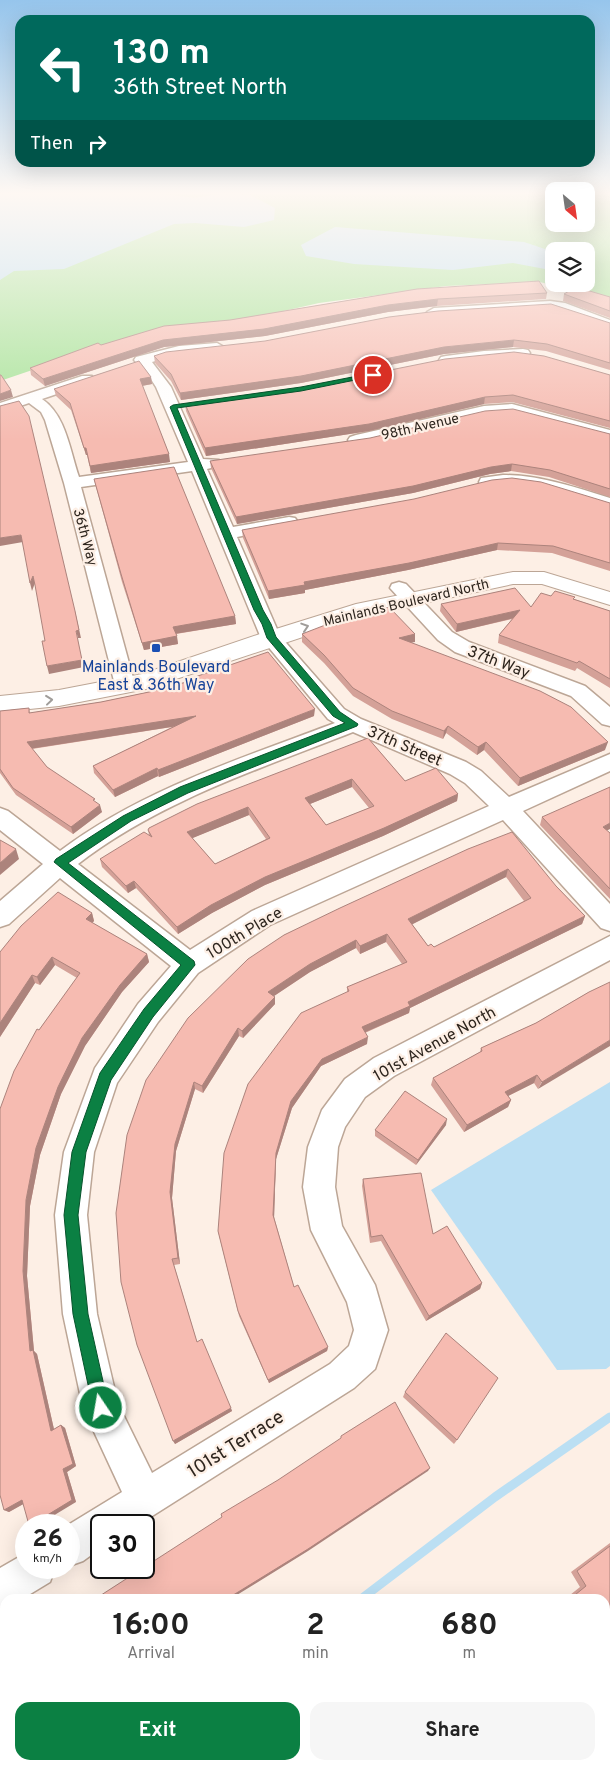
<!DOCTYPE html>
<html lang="en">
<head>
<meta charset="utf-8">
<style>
  body { margin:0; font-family:Overpass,sans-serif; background:#f6f6f6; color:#222; height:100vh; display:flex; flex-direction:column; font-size:19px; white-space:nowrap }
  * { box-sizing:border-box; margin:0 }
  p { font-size:16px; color:#767676 }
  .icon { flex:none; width:28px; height:28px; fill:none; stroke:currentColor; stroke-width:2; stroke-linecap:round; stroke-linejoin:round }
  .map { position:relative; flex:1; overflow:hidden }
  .panel { position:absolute; left:0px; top:1594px; width:610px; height:176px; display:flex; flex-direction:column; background:#fff; border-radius:15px 15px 0 0; box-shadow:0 5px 20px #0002 }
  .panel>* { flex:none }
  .top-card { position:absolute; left:15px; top:15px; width:580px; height:152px; border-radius:15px; box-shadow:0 5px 20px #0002; background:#00695c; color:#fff; overflow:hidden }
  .needle { width:32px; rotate:151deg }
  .tools { position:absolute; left:545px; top:182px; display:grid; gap:10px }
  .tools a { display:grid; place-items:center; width:50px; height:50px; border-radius:10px; background:#fff; box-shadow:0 5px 20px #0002; font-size:25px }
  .speed { position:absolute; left:15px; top:1514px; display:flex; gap:10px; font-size:25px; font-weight:700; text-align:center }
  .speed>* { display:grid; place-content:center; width:65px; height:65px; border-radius:50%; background:#fff; box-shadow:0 5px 20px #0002; line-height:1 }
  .speed small { font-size:12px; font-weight:400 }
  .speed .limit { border:2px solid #111; border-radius:8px; background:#fff; color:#111 }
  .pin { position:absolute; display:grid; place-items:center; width:42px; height:42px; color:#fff; margin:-21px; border:2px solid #fff; border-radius:50%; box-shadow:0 1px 5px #0007 }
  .me { position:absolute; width:55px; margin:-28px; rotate:348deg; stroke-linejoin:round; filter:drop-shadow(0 0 4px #0008) }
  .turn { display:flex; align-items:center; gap:18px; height:105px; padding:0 15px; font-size:22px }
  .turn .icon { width:65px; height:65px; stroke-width:2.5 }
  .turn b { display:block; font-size:35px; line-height:42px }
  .then { display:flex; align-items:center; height:48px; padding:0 15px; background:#0003; gap:10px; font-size:19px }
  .eta { display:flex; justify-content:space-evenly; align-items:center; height:85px; text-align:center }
  .eta b { font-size:30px; font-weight:700; line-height:35px }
  .cta { display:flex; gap:10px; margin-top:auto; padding:10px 15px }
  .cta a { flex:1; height:58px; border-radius:15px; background:#0b8043; color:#fff; font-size:20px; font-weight:700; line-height:58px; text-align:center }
  .cta a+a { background:#f6f6f6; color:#222 }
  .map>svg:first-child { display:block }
</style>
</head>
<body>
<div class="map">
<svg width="610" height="1769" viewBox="0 0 610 1769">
  <rect width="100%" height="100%" fill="#fdefe5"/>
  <path fill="#a6e398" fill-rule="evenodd" d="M0,193H554V224H586V193H610V301L540,282L446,286L319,303L47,365L0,381ZM554,251H586V284H554Z"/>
  <g fill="#bbdff3">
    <path d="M2,193H154L195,198L225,193L250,195L275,208L274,220L244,227L195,223L174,224L64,269L14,271L0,280V194Z"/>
    <path d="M335,227L524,242L554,252V267L545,269L513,263L453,270L354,264L306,256L301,245Z"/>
    <path d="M610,1082V1366L606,1369L557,1370L431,1190Z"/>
  </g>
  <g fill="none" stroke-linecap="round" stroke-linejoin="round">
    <g stroke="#bbdff3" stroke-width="9">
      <path d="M361,1599L495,1497L610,1417"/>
      <path d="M134,1769L139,1765"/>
    </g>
    <defs>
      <g id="minor">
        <path d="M550,301L565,303L610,320V329L558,310L550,309L434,316L427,312L434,308Z"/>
        <path d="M217,343L224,347L222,350L180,354L152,362L171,387L203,459L219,460L221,463L219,466L207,469L233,527L289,517L295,518L298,522L295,526L289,527L237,537L280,636L344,709L361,719L466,762L481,771L509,797L610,754V771L523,811L610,904V931L601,928L503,820L270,925L198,973L158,1022L117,1083L94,1152L87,1215L97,1314L118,1404L152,1473L330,1364L349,1346L354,1330L347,1302L311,1230L303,1187L308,1147L322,1110L345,1079L374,1058L610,936V960L394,1076L365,1097L345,1127L338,1147L335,1187L342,1226L375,1285L388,1330L375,1369L354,1388L138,1525H101V1548L83,1561L69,1566L68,1525L122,1492L83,1408L63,1314L55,1215L64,1152L95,1068L138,1004L171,966L60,878L9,924L0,927V901L43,864L0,830V808L8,811L60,851C141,790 242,758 335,723L328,719L261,638L192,471L81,487L135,685L132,690L125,692L118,690L115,685L64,483L45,420L41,412L29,403L0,413V403L82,376H92L94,379L92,382L42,399C66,415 70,451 79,477L188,462L156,387L147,373L134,360L136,357L179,346ZM353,732L450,774L465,783L489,806L252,911L190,950L78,864C158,802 259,769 353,732Z"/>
        <path d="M523,349L528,350L530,353L528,356L446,364L441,363L439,360L441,357L446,356L484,351Z"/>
        <path d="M512,404L610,430V440L512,414L484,416L356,445L350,443L348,440L350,437L356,435L484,406Z"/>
        <path d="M503,475C540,475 574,487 610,498V509L534,487L518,485L487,487L481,486L479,482L481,478Z"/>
        <path d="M399,582L406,584L452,632L469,642L585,686L610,707V726L602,724L571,696L455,652L438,640L390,588L392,584Z"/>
        <path d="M26,1553V1568H55L50,1582L22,1599H5V1608L0,1610V1568Z"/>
      </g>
      <path id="tertiary" d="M513,572H544L610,592V605L542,584H513L369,615L146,689L59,706L0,712V696L59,690L142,674L263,633L356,604Z"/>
    </defs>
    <use href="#minor" stroke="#bca696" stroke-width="3"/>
    <use href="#tertiary" stroke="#bca696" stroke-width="2"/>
    <use href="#minor" fill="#fff" fill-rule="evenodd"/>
    <use href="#tertiary" fill="#fff" fill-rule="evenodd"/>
  </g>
  <g fill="#d4a198" fill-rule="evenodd">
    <path d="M417,289L547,293L546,299L437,306L388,312L265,336L164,347L45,386L31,375L30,368L101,345L230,320Z"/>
    <path d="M564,294L610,297V318L563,301Z"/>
    <path d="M610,323V370L546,351L513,347L444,354L301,383L181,400L171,381L155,363L154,356Z"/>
    <path d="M610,375V428L512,402L484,404L369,431L206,456L186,411L185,404Z"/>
    <path d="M151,377L152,384L142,386L170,462L91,473L87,455H86L71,410L56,396L54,389Z"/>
    <path d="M610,434V497L549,477L511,471L490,474L413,493L237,524L211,468L210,461Z"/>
    <path d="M94,479L235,616L236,624L176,634L178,644L144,650L122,582L96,487Z"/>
    <path d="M610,503V571L552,553L497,550L408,570L305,590V593L269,599L243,538L242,530Z"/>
    <path d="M551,596L574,599L610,611V688L577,668L575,671L498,643L499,635L512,619L456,632L440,611L441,604L531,607Z"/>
    <path d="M336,625L415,634V642H411L605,750L518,786L484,750L477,755L446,733L443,739L392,719L353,696L324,663L302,642V634Z"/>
    <path d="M192,678L314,716L159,777L158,776L115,797L94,773L93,766L172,727L32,749L47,767L95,802L102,812L73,834L16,795L0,773V711L29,708L30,713L101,702L149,692L193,680Z"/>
    <path d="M368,738L405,781L458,794L457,801L383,836L265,885L212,913L178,934L136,888L128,893L102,867L100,859L149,835L148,830ZM352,787L369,808L326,825L310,804ZM249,815L266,839L215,864L192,838Z"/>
    <path d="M542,817L607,831L610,833V899L540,825Z"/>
    <path d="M468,849L556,886L585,916L582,924L410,1008L409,1013L365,1033L367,1044L321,1066L292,1108L276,1159L274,1217L294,1287L328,1347L327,1351L269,1383L239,1316L218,1231L347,992V987L402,964L386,942L360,954L356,948L310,972L274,996L275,1004L243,1038L239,1036L203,1093L195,1089L176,1151L172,1198L180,1264L174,1265L197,1342L232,1411L175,1444L146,1080ZM506,877L524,901L434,947L428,946L412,924Z"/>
    <path d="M92,913L94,921L92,923L147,954L149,962L122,992L85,1046L61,1094L40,1155L30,1206L27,1276L34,1351L37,1354L54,1429L61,1425L65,1428L76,1466L67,1472L76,1502L23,1504L9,1512L4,1510L39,1030L77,978L55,965L40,985L35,983L0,1037V952Z"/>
    <path d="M589,992L538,1089L534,1083L508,1096L511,1100L508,1107L464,1132L431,1085L433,1078L480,1052L481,1048L536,1023Z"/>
    <path d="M446,1125L416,1165L375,1136V1130Z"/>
    <path d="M363,1179L433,1234L482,1283L480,1289L426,1321L381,1241L370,1243L362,1186Z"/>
    <path d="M405,1392L457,1440L454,1444L403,1397Z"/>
    <path d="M610,1543V1720L605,1599H565L580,1587L571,1572Z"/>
    <path d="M508,1765H557L553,1769H510Z"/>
  </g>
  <g fill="#ac837c">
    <path d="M438,299L437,306L388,312L265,336L164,347L45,386L43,379L163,340L388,305Z"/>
    <path d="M514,340L513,347L444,354L301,383L181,400L180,393L444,347Z"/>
    <path d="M151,377L152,384L141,386L140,379Z"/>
    <path d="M11,390L13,397L0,401V394Z"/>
    <path d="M485,397L484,404L369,431L206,456L205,448Z"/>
    <path d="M84,448H86L87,455H86Z"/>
    <path d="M169,454L170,462L91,473L90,466Z"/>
    <path d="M512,464L511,471L490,474L413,493L237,524L236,517L491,467Z"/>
    <path d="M21,535L23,542L0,546V538Z"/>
    <path d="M498,543L497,550L408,570L305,590V593L269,599L268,591L304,582Z"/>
    <path d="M33,576L35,583L32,591L30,583Z"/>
    <path d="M520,610L518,617L456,632L457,624Z"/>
    <path d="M75,611L81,638H78L76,631Z"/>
    <path d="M235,616L236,624L174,634L173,627Z"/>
    <path d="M415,634V642L398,645L399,638Z"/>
    <path d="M177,636L178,644L144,650L142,643Z"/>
    <path d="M82,660L84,667L49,674L47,666Z"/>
    <path d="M315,709L314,716L159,777L158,770Z"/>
    <path d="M196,716L197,723L29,749L27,742Z"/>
    <path d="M448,726L446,733L443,739L444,731Z"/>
    <path d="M486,742L484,750L477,755L478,747Z"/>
    <path d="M608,742L605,750L518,786L520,778Z"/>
    <path d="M157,768L158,776L115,797L113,790Z"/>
    <path d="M352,779V787L305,806V798Z"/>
    <path d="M458,794L457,801L383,836L265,885L212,913L178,934L177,927L211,905L265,877Z"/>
    <path d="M100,805L102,812L73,834L71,827Z"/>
    <path d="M248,807L249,815L188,840L187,832Z"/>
    <path d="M610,823V829L600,834L603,827Z"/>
    <path d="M16,849L19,859L0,875V863Z"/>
    <path d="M508,869L506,877L407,927L408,919Z"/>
    <path d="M134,881L136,888L128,893L126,886Z"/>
    <path d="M92,913L94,921L88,927L86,919Z"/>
    <path d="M585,916L582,924L410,1008L409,1013L361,1034L362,1027L408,1002Z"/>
    <path d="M387,934L386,942L360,954V946Z"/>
    <path d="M356,940V948L310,972L268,1000V992L310,964Z"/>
    <path d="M147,954L149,962L122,992L85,1046L61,1094L40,1155L30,1206L27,1276L34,1351L37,1354L55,1434L51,1431L30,1351L23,1271L26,1200L36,1148L58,1087L82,1038L120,985Z"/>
    <path d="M52,957L55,965L40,985L37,977Z"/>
    <path d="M32,975L35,983L0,1037V1023Z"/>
    <path d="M275,997V1004L243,1038L242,1031Z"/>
    <path d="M238,1028L239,1036L203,1093L202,1086Z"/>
    <path d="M368,1037L367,1044L321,1066L292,1108L276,1159L274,1220L273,1215L276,1153L291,1101L322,1059Z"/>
    <path d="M610,1040V1046L538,1089L542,1082Z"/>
    <path d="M537,1075L534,1083L502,1099L505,1092Z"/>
    <path d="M194,1082L195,1089L176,1151L172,1198L180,1264L178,1258L170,1192L175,1144Z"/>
    <path d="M511,1100L508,1107L464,1132L467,1125Z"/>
    <path d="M447,1119L446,1125L416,1165L418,1160Z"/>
    <path d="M482,1283L480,1289L426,1321L429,1316Z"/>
    <path d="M328,1347L327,1351L269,1383L268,1380Z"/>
    <path d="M231,1408L232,1411L175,1444L173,1441Z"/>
    <path d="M61,1425L65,1428L76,1466L67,1472L76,1502L38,1525H31Z"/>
    <path d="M430,1468L428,1471L308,1551L232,1598V1599H231L230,1597Z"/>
    <path d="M22,1500L27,1502L9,1512L4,1510Z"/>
    <path d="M5,1733V1735L0,1738V1736Z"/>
  </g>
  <g fill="#f6bbb1" stroke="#ac837c" fill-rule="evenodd">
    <path d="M539,281L547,293L438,299L388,305L264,329L163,340L43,379L30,368L98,343L101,345L164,326L230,320L417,289Z"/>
    <path d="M576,287L610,297V311L564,294Z"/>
    <path d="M551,304L610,323V363L547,344L514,340L444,347L301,376L180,393L171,374L154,356L166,352L265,341L389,317L438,311Z"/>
    <path d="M514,352L544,356L610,375V421L513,395L485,397L369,424L205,448L185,404L301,388L445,359Z"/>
    <path d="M139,361L151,377L140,379L169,454L90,466L86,448H84L70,403L54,389Z"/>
    <path d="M0,375H1L11,390L0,394Z"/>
    <path d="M19,401L29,416L75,611L79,630L76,631L82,660L47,666L42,641H45L35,585L33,576L30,583L21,535L0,538V406Z"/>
    <path d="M513,409L610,434V489L550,470L512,464L491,467L413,486L236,517L210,461L370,438L485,411Z"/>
    <path d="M174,467L235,616L173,627L177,636L142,643L121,574L94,479Z"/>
    <path d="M512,478L541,482L610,503V563L553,546L498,543L409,563L304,582L305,585L268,591L242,530L414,499L492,480Z"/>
    <path d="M515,588L531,607L541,593L551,596L555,591L575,597L573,599L610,611V679L579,661L577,663L499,635L520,610L457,624L441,604Z"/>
    <path d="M389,607L415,634L399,638L540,691L571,707L608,742L520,778L486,742L478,747L448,726L444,731L392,711L353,688L324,655L302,634L333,622L336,625Z"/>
    <path d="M268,652L315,709L158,770L157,768L113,790L93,766L196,716L27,742L47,767L95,799L93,800L100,805L71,827L13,788L0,769V711L29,708V713L101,702L149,692L194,680L192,678Z"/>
    <path d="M368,738L405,781L436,768L458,794L384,828L265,877L211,905L177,927L134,881L126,886L100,859L144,832L152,837L148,830L149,828L197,804ZM352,779L374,806L326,825L305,798ZM248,807L270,838L215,864L187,832Z"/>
    <path d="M610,787V823L603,827L610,833V889L542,817Z"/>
    <path d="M512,832L556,886L585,916L408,1002L410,1006L362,1027L368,1037L322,1059L291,1101L276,1153L273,1215L294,1287L298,1285L328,1347L268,1380L238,1311L218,1231L224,1153L248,1084L301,1013L349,991L347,987L407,962L387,934L360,946L356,940L310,964L268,992L275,997L242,1031L238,1028L202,1086L194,1082L175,1144L170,1192L178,1258L172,1259L197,1342L202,1339L231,1408L173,1441L137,1345L121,1282L116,1213L127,1135L146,1080L188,1018L248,959L284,935L340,908L468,849ZM508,869L531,898L434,947L431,944L428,946L408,919Z"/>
    <path d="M0,840L16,849L0,863Z"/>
    <path d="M58,892L92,913L86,919L147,954L120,985L82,1038L58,1087L36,1148L26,1200L23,1271L30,1351L33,1350L51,1431L61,1425L73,1464L63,1469L72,1500L31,1525H29L22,1500L4,1510L0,1495V1109L14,1071L37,1029L39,1030L80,973L52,957L37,977L32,975L0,1023V952L21,926Z"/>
    <path d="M610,982V1040L542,1082L537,1075L505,1092L511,1100L467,1125L433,1078L482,1051L481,1048L536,1023L589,992Z"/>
    <path d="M405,1091L447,1119L418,1160L375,1130Z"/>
    <path d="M421,1173L433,1234L447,1226L482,1283L429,1316L382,1235L371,1237L363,1179Z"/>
    <path d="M446,1333L498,1378L457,1440L405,1392Z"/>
    <path d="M395,1402L430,1468L308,1549L230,1597L231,1599H95L222,1517L221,1514L278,1480L341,1438V1436Z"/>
    <path d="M610,1546V1720L605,1724V1599H570L586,1586L577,1571Z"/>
    <path d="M5,1657V1733L0,1736V1661Z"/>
    <path d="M348,1765H502L498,1769H349Z"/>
    <path d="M511,1765H557L553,1769H513Z"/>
  </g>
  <defs><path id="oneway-chevron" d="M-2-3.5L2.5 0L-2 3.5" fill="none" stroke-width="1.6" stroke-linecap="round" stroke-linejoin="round" transform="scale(1.25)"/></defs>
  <g stroke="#a09d9a">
    <use href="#oneway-chevron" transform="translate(305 627) rotate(-18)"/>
    <use href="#oneway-chevron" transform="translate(49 700) rotate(-6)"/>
  </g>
  <linearGradient id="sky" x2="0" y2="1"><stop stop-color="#96c5ec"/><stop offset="0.44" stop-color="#fef8f3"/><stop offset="1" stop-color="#fef8f3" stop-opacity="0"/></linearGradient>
  <rect width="610" height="440" fill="url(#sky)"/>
  <path fill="#0b8043" stroke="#07532c" d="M373,373L376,375L375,376L301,391L177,408L263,610L271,624L276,637L340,712L358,724L357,726L188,793L131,821L68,863L194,961L195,965L153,1017L111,1080L86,1152L78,1215L88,1314L109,1408L107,1414L101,1416L95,1414L93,1408L73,1314L64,1215L72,1152L100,1073L144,1009L181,965L54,862L56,859L123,816L180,787L345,723L333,716L267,638L262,624L254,610L170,407L173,405L301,387Z"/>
  <rect fill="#1a4fb4" stroke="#fdefe5" stroke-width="2" x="151" y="643" width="10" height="10" rx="2.5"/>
  <g text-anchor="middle" stroke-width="4.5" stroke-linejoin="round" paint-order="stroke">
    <g font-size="14" fill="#2d251e" stroke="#fdefe5">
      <text transform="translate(420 426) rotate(-13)" y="5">98th Avenue</text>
      <text transform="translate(86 537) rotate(75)" y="5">36th Way</text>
      <text transform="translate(406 602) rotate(-13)" y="5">Mainlands Boulevard North</text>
    </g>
    <g font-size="16" fill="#2d251e" stroke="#fdefe5">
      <text transform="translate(499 661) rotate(21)" y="6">37th Way</text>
      <text transform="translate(405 745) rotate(23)" y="6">37th Street</text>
      <text transform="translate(244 932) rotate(-31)" y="6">100th Place</text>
      <text transform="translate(434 1043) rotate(-29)" y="6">101st Avenue North</text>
    </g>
    <g font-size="16" fill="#164399" stroke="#fdefe5">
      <text x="156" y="672">Mainlands Boulevard<tspan x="156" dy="18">East &amp; 36th Way</tspan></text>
    </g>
    <g font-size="19" fill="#2d251e" stroke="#fdefe5">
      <text transform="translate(235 1443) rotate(-32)" y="7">101st Terrace</text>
    </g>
  </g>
</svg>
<div class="tools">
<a><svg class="needle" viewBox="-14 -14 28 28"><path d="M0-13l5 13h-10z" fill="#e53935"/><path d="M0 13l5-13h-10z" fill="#767676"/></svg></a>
<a><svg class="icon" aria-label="layers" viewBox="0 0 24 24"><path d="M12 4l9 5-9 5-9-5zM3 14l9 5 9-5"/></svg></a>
</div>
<div class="speed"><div>26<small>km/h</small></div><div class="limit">30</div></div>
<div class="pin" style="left:373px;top:375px;background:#d93025"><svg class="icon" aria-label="arrive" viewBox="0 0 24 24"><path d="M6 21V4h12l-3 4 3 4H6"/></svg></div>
<svg class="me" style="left:101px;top:1408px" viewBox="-20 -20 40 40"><circle r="17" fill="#0b8043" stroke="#fff" stroke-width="3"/><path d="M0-11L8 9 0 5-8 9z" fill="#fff"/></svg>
<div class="top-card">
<div class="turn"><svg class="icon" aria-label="left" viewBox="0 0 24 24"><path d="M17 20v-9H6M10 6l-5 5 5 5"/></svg><div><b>130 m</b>36th Street North</div></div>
<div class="then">Then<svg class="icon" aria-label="right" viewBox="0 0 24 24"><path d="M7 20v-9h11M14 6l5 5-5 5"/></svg></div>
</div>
<section class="panel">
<div class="eta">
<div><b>16:00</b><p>Arrival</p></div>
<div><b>2</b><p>min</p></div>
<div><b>680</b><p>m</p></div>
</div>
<div class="cta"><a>Exit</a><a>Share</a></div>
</section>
</div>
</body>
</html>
